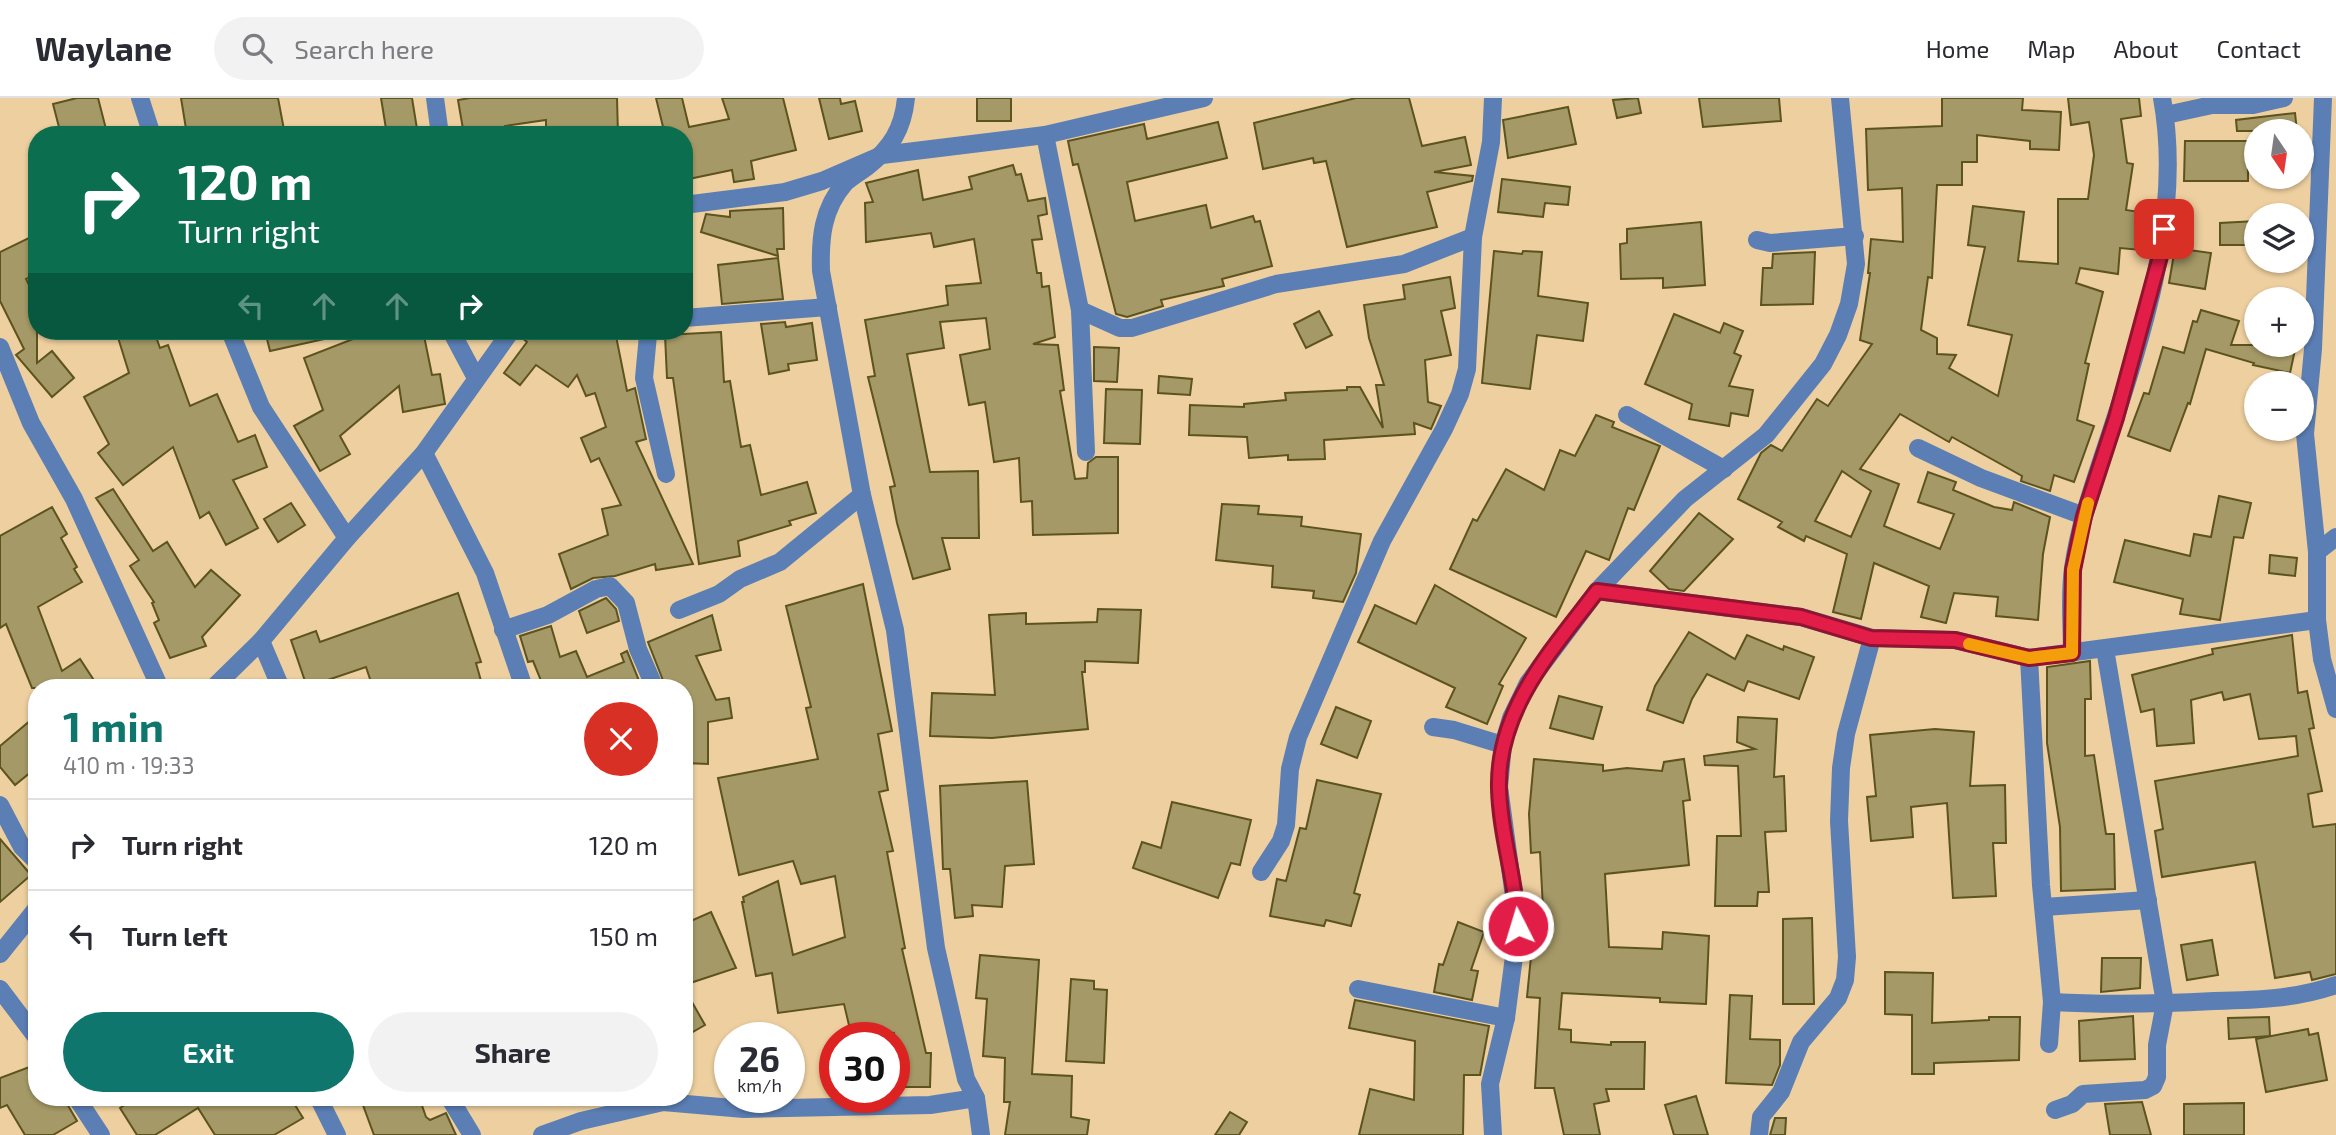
<!DOCTYPE html>
<html lang="en">
<head>
<meta charset="utf-8">
<style>
  body { margin:0; font-family:"Exo 2",sans-serif; background:#f2f2f3; color:#2b2b33; height:100vh; display:flex; flex-direction:column; font-size:26px; white-space:nowrap }
  * { box-sizing:border-box; margin:0 }
  p { font-size:23px; color:#7c7c81 }
  .icon { flex:none; width:38px; height:38px; fill:none; stroke:currentColor; stroke-width:2; stroke-linecap:round; stroke-linejoin:round }
  .map { position:relative; flex:1; overflow:hidden }
  .drawer { position:absolute; left:28px; top:581px; width:665px; height:427px; display:flex; flex-direction:column; background:#fff; border-radius:28px; box-shadow:0 2px 5px #0004 }
  .drawer>* { flex:none }
  .top-card { position:absolute; left:28px; top:28px; width:665px; height:214px; border-radius:28px; box-shadow:0 2px 5px #0004; background:#0b6e4f; color:#fff; overflow:hidden }
  .needle { width:46px; rotate:167deg }
  .fabs { position:absolute; left:2244px; top:21px; display:grid; gap:14px }
  .fabs a { display:grid; place-items:center; width:70px; height:70px; border-radius:50%; background:#fff; box-shadow:0 2px 5px #0004; font-size:35px }
  .speed { position:absolute; left:714px; top:924px; display:flex; gap:14px; font-size:35px; font-weight:700; text-align:center }
  .speed>* { display:grid; place-content:center; width:91px; height:91px; border-radius:50%; background:#fff; box-shadow:0 2px 5px #0004; line-height:1 }
  .speed small { font-size:18px; font-weight:400 }
  .speed .limit { border:10px solid #d22; background:#fff; color:#111 }
  .pin { position:absolute; display:grid; place-items:center; width:60px; height:60px; color:#fff; margin:-30px; border-radius:14px; box-shadow:0 4px 10px #0006 }
  .me { position:absolute; width:77px; margin:-38px; rotate:355deg; stroke-linejoin:round; filter:drop-shadow(0 0 5px #0008) }
  .turn { display:flex; align-items:center; gap:24px; height:147px; padding:0 35px; font-size:32px }
  .turn .icon { width:91px; height:91px; stroke-width:2.5 }
  .turn b { display:block; font-size:49px; line-height:60px }
  .lanes { display:flex; align-items:center; height:66px; padding:0 35px; background:#0003; justify-content:center; gap:35px; direction:ltr }
  .lanes .off { opacity:.35 }
  .round { display:grid; place-items:center; flex:none; width:74px; height:74px; border-radius:37px; background:#f2f2f3 }
  .overview { display:flex; align-items:center; justify-content:space-between; height:119px; padding:0 35px }
  h1 { font-size:42px; font-weight:700; line-height:52px; color:#0f766e }
  .cta { display:flex; gap:14px; margin-top:auto; padding:14px 35px }
  .cta a { flex:1; height:80px; border-radius:42px; background:#0f766e; color:#fff; font-size:28px; font-weight:700; line-height:80px; text-align:center }
  .cta a+a { background:#f2f2f3; color:#2b2b33 }
  ul { padding:0; list-style:none }
  li { display:flex; align-items:center; gap:21px; height:91px; padding:0 35px; border-top:2px solid #e1e1e2 }
  li div { flex:1 }
  li b { display:block; font-size:26px }
  li em { font-style:normal }
  header { display:flex; align-items:center; gap:42px; box-sizing:border-box; height:98px; padding:0 35px; background:#fff; border-bottom:2px solid #e1e1e2 }
  header strong { font-size:33px }
  nav { display:flex; gap:38px; margin-inline-start:auto; font-size:24px }
  .search { width:490px; height:63px; background:#f2f2f3; display:flex; align-items:center; gap:18px; box-sizing:border-box; padding:0 24px; border-radius:38px; color:#7c7c81; font-size:26px }
  .map>svg:first-child { display:block }
</style>
</head>
<body>
<header>
<strong>Waylane</strong>
<div class="search"><svg class="icon" aria-label="search" viewBox="0 0 24 24"><circle cx="10" cy="10" r="6"/><path d="M15 15l6 6"/></svg>Search here</div>
<nav><a>Home</a><a>Map</a><a>About</a><a>Contact</a></nav>
</header>
<div class="map">
<svg width="2336" height="1037" viewBox="0 0 2336 1037">
  <rect width="100%" height="100%" fill="#eecf9f"/>
  <g fill="#a59a67" stroke="#5c531f" stroke-width="2" fill-rule="evenodd">
    <path d="M77,0H98L106,31L85,37H61L53,6Z"/>
    <path d="M181,0H278L285,37H187Z"/>
    <path d="M381,0H412L418,37H387Z"/>
    <path d="M470,0H617L618,37H592L591,31H546V22L505,28L506,37H464L458,2Z"/>
    <path d="M656,0H682L689,29L729,21L722,0H783L796,52L751,63L754,81L734,84L732,72L684,82V37H665Z"/>
    <path d="M819,0H840L841,6L855,3L862,33L829,41Z"/>
    <rect x="977" y="0" width="34" height="23"/>
    <path d="M1356,0H1409L1422,48L1465,39L1471,67L1434,74L1473,78L1472,83L1427,94L1437,129L1347,149L1326,63L1314,65L1313,60L1263,71L1254,25Z"/>
    <path d="M1638,0L1641,15L1617,20L1613,2Z"/>
    <path d="M1699,0H1779L1781,23L1703,29Z"/>
    <path d="M1942,0H2023L2022,12L2061,14L2059,52L2030,51V43L1977,37V64H1962V87H1937L1932,180L1928,179L1921,232L1937,240V256L1956,257L1949,270L1998,298L2012,237L1968,227L1985,149L1968,147L1973,108L2024,114L2018,163L2058,166V101H2088L2094,57L2089,24L2071,27L2068,0H2139L2141,18L2121,21L2127,65L2133,66L2126,112L2146,115L2141,152L2120,150L2118,176L2080,170L2076,185L2103,194L2085,265L2089,266L2077,322L2094,328L2074,384L2054,377L2050,393L2021,383L2022,378L1952,339L1949,344L1900,316L1860,371L1899,386L1884,428L1940,451L1954,416L1918,404L1928,374L1956,384L1953,392L1994,409L2012,412L2014,404L2050,419L2043,456L2038,522L1996,518L1998,499L1954,495L1946,525L1921,519L1929,488L1874,465L1861,521L1833,514L1847,456L1806,438L1804,443L1778,429L1782,424L1738,401L1761,355L1771,347L1782,353L1817,301L1828,308L1872,246L1860,242L1870,175H1868L1871,141L1903,144L1902,90L1868,92L1866,31L1942,28ZM1842,373L1871,393L1851,439L1815,423Z"/>
    <path d="M1568,9L1576,46L1508,60L1503,22Z"/>
    <path d="M2295,15L2297,33H2237L2236,22Z"/>
    <path d="M1218,24L1227,60L1127,84L1135,123L1206,107L1211,130L1253,118L1255,124L1260,123L1272,168L1222,181L1224,188L1161,202L1163,208L1127,219L1116,216L1078,66L1073,67L1068,43L1144,26L1147,41Z"/>
    <path d="M2185,43H2248V83H2184Z"/>
    <path d="M1013,67L1016,77L1021,76L1028,103L1045,100L1047,116L1038,118L1042,141L1032,142L1037,175H1041L1042,189L1049,188L1055,239L1033,246L1058,247L1064,292L1060,293L1075,381L1087,380L1088,365L1096,359H1118V435L1033,437L1032,403L1021,404L1019,360L994,364L985,304L969,307L960,257L990,251L986,220L940,224L944,250L907,256L930,374L978,373L979,440H942L950,471L913,481L897,425L890,389L895,388L868,279L875,278L865,222L948,207L946,188L981,185L974,141L934,149L931,135L866,144L865,105L873,104L866,85L918,72L923,102L972,91L969,79Z"/>
    <path d="M1502,81L1570,89L1568,107L1545,105L1543,119L1498,114Z"/>
    <path d="M783,110L784,151H777L778,158L701,134L706,116L730,119V113Z"/>
    <path d="M2256,123V147H2220V125Z"/>
    <path d="M1701,124L1705,187L1663,190V180L1621,181L1620,146L1627,145V131Z"/>
    <path d="M37,136V176L26,181L37,203V265L52,253L74,280L52,299L16,257L24,251L0,203V154Z"/>
    <path d="M2175,150L2211,155L2205,191L2169,185Z"/>
    <path d="M1494,153L1522,156L1523,153L1542,154L1538,198L1588,205L1583,243L1537,237L1530,291L1482,285Z"/>
    <path d="M1815,154L1813,206L1761,207L1763,170H1772L1773,156Z"/>
    <path d="M778,160L783,201L722,206L718,167Z"/>
    <path d="M1450,179L1455,210L1441,213L1451,257L1425,262L1428,304L1441,308L1431,331L1414,325L1415,336L1324,342L1325,361L1288,362V357L1249,360L1247,339L1189,337L1190,307L1244,309V306L1286,302L1285,295L1347,292V289H1360L1383,330L1376,287H1384L1369,240L1364,207L1405,201L1403,187Z"/>
    <path d="M2201,212L2239,223L2231,247H2296L2290,275L2253,267L2254,265L2206,251L2190,306L2188,305L2170,353L2128,338L2144,295L2149,296L2163,249L2184,255L2193,223L2197,224Z"/>
    <path d="M1319,213L1332,237L1306,250L1294,226Z"/>
    <path d="M1674,216L1720,235L1724,225L1743,233L1734,255L1741,258L1729,288L1753,292L1748,318L1731,315L1729,328L1689,321L1692,306L1645,286Z"/>
    <path d="M785,224L786,229L812,225L817,262L788,266L789,272L769,276L761,226Z"/>
    <path d="M116,233H154L160,250L168,247L190,308L217,296L238,344L255,337L267,369L233,382L258,430L226,447L209,414L200,420L173,349L123,387L98,355L109,346L84,299L129,275Z"/>
    <path d="M265,233H328L329,240L270,253Z"/>
    <path d="M396,233H423L432,277L440,276L445,306L403,314L399,288L340,338L350,356L320,373L294,328L323,312L304,260L353,241Z"/>
    <path d="M522,233H615L627,293L635,290L646,341L636,344L693,466L656,472L655,466L615,478L593,480L571,491L559,456L608,437L602,411L621,407L599,360L591,364L581,340L606,329L595,295L586,298L577,277L568,289L536,267L520,287L504,275L527,244L521,239Z"/>
    <path d="M721,234L724,284L730,283L741,349L750,347L761,397L807,384L816,415L789,423L791,427L738,443L740,458L699,466L673,280H667L665,237Z"/>
    <path d="M1094,249L1119,250L1117,284L1094,283Z"/>
    <path d="M1159,278L1192,281L1190,297L1158,295Z"/>
    <path d="M1106,291L1142,292L1140,346L1104,345Z"/>
    <path d="M1596,317L1614,324L1612,329L1660,348L1634,412L1628,410L1609,462L1586,453L1556,519L1450,471L1473,421L1477,423L1506,371L1544,392L1560,352L1575,358Z"/>
    <path d="M113,391L153,453L167,444L195,489L211,472L240,497L202,539L206,548L170,560L154,525L159,522L152,505L154,504L130,468L139,462L96,400Z"/>
    <path d="M2219,398L2251,405L2243,440L2234,439L2220,522L2180,516L2183,501L2114,484L2125,442L2190,458L2194,436L2211,439Z"/>
    <path d="M291,405L305,427L278,444L264,421Z"/>
    <path d="M1222,406L1259,408L1258,416L1302,419L1301,428L1361,436L1356,475L1343,504L1313,500L1314,493L1272,489L1273,468L1216,462Z"/>
    <path d="M52,409L67,436L61,440L77,469L74,471L82,484L38,509L62,573L80,561L99,590H32L6,526L0,530V438Z"/>
    <path d="M1699,415L1733,441L1684,493L1669,491L1650,473Z"/>
    <path d="M2270,457L2297,460L2295,478L2269,475Z"/>
    <path d="M863,486L892,633L878,636L888,692L879,694L893,753L887,754L905,850L902,851L926,955H931L930,989H894V935L852,940L844,906L778,915L772,875L756,878L742,804H744L743,799L778,783L793,857L845,839L835,778L801,786L793,763L739,777L718,680L818,661L806,610L811,609L786,508Z"/>
    <path d="M1435,487L1526,540L1499,586L1503,588L1487,626L1446,609L1455,590L1358,544L1375,507L1416,526Z"/>
    <path d="M458,495L481,564L476,565L483,590H373L366,569L307,589L291,542L316,533L320,544Z"/>
    <path d="M606,500L616,511L619,523L587,535L579,513Z"/>
    <path d="M1098,511L1141,512L1138,565L1085,563V574H1082L1088,631L992,640L930,638L932,595L995,597L989,517L1026,515V526L1097,524Z"/>
    <path d="M712,517L721,552L696,558L716,602L729,600L732,620L708,624V666L684,665V590H666L648,544Z"/>
    <path d="M551,528L560,559L576,553L587,579L624,564L621,556L627,553L642,590H544L533,563L528,564L520,538Z"/>
    <path d="M1689,534L1735,561L1747,537L1783,552L1784,548L1814,559L1799,601L1748,583L1744,593L1707,576L1692,601L1683,625L1647,612L1655,588Z"/>
    <path d="M2292,537L2298,595L2307,593L2314,630L2309,631L2322,693L2308,696L2313,729L2336,726V876L2312,882L2310,874L2275,880L2255,764L2162,779L2155,733L2163,731L2155,683L2298,658L2296,638L2259,641L2250,596L2224,602L2222,594L2191,602L2194,645L2157,648L2154,611L2141,614L2132,577L2213,556L2212,551Z"/>
    <path d="M2090,563L2091,601H2085V658L2094,657L2106,736H2114L2115,791L2061,793L2060,729L2047,645V569Z"/>
    <path d="M1559,598L1602,609L1593,641L1550,630Z"/>
    <path d="M1336,609L1371,623L1357,660L1321,646Z"/>
    <path d="M37,617V669L15,687L0,669V648Z"/>
    <path d="M1738,619L1777,621L1774,679L1784,678L1786,733L1765,734L1769,794H1758L1757,808H1715L1717,738H1741L1738,668L1705,667L1704,658L1755,651L1737,644Z"/>
    <path d="M1935,631L1974,634L1970,688L2005,687L2006,745H1993L1996,798L1953,800L1947,705L1911,709L1913,739L1871,743L1867,699L1876,698L1870,637Z"/>
    <path d="M1534,661L1603,667V673L1627,670L1662,673L1664,664L1684,661L1690,702L1683,703L1689,767L1605,776L1609,849L1662,851L1663,834L1709,838L1706,906L1660,904V900L1562,895L1559,931L1571,932V944L1611,947V944H1645L1644,991H1606L1609,1003L1594,1006L1600,1037H1564L1554,990H1535L1540,900L1527,899L1534,828L1544,829L1540,754L1531,755L1529,716Z"/>
    <path d="M1317,682L1381,696L1354,795L1360,797L1351,828L1326,822L1324,828L1270,818L1277,781L1286,783L1300,730L1306,731Z"/>
    <path d="M1027,683L1034,766L1005,768L1002,809L972,807L973,818L955,820L950,771H943L940,688Z"/>
    <path d="M1172,704L1251,722L1240,767L1231,765L1218,800L1133,770L1142,744L1161,750Z"/>
    <path d="M0,741L31,777L0,804Z"/>
    <path d="M711,814L736,870L684,887V826Z"/>
    <path d="M1812,820L1814,906H1783V821Z"/>
    <path d="M1458,824L1484,834L1471,872L1478,873L1472,902L1434,894L1439,866L1443,867Z"/>
    <path d="M2212,842L2218,877L2187,882L2181,847Z"/>
    <path d="M980,857L1039,862L1032,976L1072,978L1071,1019L1089,1022L1087,1037H1005L1010,1004H1004L1005,960L983,958L987,901L976,900Z"/>
    <path d="M2102,860H2141L2140,890L2101,894Z"/>
    <path d="M1885,874L1933,875L1932,925L1989,922V919H2020L2019,962L1934,965V976H1912V917L1885,916Z"/>
    <path d="M1071,881L1094,883V891L1107,892L1104,965L1066,963Z"/>
    <path d="M684,890L705,927L684,939Z"/>
    <path d="M1730,897L1752,898L1750,941L1780,942V967L1772,987L1726,985Z"/>
    <path d="M1355,902L1489,928L1480,977H1464L1463,1037H1359L1370,991L1414,1002L1415,943L1349,930Z"/>
    <path d="M2133,918L2135,961L2080,963L2079,923Z"/>
    <path d="M2269,919L2270,938L2229,941L2228,920Z"/>
    <path d="M2308,931L2309,937L2318,935L2327,982L2266,994L2256,941Z"/>
    <path d="M32,968L37,982V999H63L77,1023L53,1037H25L7,1007L0,1010V980Z"/>
    <path d="M1696,998L1708,1037H1674L1665,1007Z"/>
    <path d="M137,999H248L253,1007L266,999H290L303,1020L274,1037H215L198,1010L155,1037H137L120,1010Z"/>
    <path d="M360,999H419L426,1019L430,1022L446,1015L456,1037H374Z"/>
    <path d="M2142,1004L2151,1037H2110L2105,1006Z"/>
    <path d="M2244,1005V1037H2184V1006Z"/>
    <path d="M1230,1014L1247,1024L1239,1037H1215Z"/>
    <path d="M1775,1020H1786L1785,1037H1770Z"/>
  </g>
  <g fill="none" stroke-linecap="round" stroke-linejoin="round">
    <g stroke="#5b7eb4" stroke-width="18">
      <path d="M140,0L152,37"/>
      <path d="M435,0L440,37"/>
      <path d="M906,0C903,31 891,50 867,69C860,74 851,79 845,85C822,111 820,141 821,173L862,397L895,532L936,850L966,981L976,1000"/>
      <path d="M2323,0L2313,251L2305,336L2317,454V522L2322,561L2336,611"/>
      <path d="M2166,17L2212,7H2253L2284,0"/>
      <path d="M1045,37L1080,212L1086,354"/>
      <path d="M684,107L785,94L822,83L882,57L1045,37L1204,0"/>
      <path d="M1757,142L1770,145L1855,138"/>
      <path d="M1080,212L1120,230H1132L1276,186L1404,166L1473,139"/>
      <path d="M684,220L828,209"/>
      <path d="M230,233L261,309L347,440"/>
      <path d="M451,233L476,280"/>
      <path d="M653,233L648,237L644,280L666,376"/>
      <path d="M0,249L31,325L74,401L160,590"/>
      <path d="M1627,317L1724,371"/>
      <path d="M1918,350L1981,380L2084,418"/>
      <path d="M424,355L485,475L524,590"/>
      <path d="M2317,454L2336,439"/>
      <path d="M1597,493L1801,519L1872,540L1955,542L2029,560L2317,522"/>
      <path d="M679,512L719,496L740,481L780,464L862,397"/>
      <path d="M503,532L548,517L596,491L610,488L626,505L638,551L655,590"/>
      <path d="M261,543L281,590"/>
      <path d="M2072,555C2072,527 2069,497 2073,470C2080,421 2098,374 2113,327C2147,225 2182,108 2162,0"/>
      <path d="M2029,560L2041,787L2052,904L2049,946"/>
      <path d="M213,590L261,543L347,440L424,355L511,233"/>
      <path d="M1433,629L1454,632L1503,647"/>
      <path d="M0,707L22,749L37,764"/>
      <path d="M1261,774L1281,743L1286,727L1290,671L1298,639L1382,443L1444,331L1460,296L1467,271L1473,139L1491,44L1493,0"/>
      <path d="M2044,809L2148,802"/>
      <path d="M0,856L37,810"/>
      <path d="M0,891L37,940"/>
      <path d="M1358,891L1506,920"/>
      <path d="M2052,904C2106,907 2159,906 2214,903C2256,902 2296,901 2336,887"/>
      <path d="M76,999L101,1037"/>
      <path d="M318,999L337,1037"/>
      <path d="M449,999L472,1037"/>
      <path d="M2055,1012L2072,1006L2083,996L2145,992L2153,988L2157,979V947L2165,905L2105,551"/>
      <path d="M542,1037L581,1023L663,1004L744,1011L930,1007L976,1000L981,1037"/>
      <path d="M1493,1037L1490,986L1506,920L1518,828L1499,689L1503,647L1511,620L1528,585L1597,493L1685,401L1766,337L1823,266L1838,237L1849,206L1856,166L1840,0"/>
      <path d="M1759,1037L1761,1019L1781,994L1801,944L1838,900L1845,882L1847,859L1839,723L1841,670L1846,636L1872,540"/>
    </g>
  </g>
  <g fill="none" stroke-linecap="round" stroke-linejoin="round">
    <defs>
      <path id="route" d="M1518,828C1516,782 1500,737 1499,690C1497,611 1552,552 1597,493L1801,519L1871,540L1955,542L2029,560L2072,555L2073,472L2084,418L2116,320L2161,155L2164,131"/>
    </defs>
    <use href="#route" stroke="#92132f" stroke-width="18"/>
    <use href="#route" stroke="#e11d48" stroke-width="12"/>
    <path stroke="#f59e0b" stroke-width="12" d="M1969,546L2029,560L2072,555L2073,472L2088,405"/>
  </g>
</svg>
<div class="fabs">
<a><svg class="needle" viewBox="-14 -14 28 28"><path d="M0-13l5 13h-10z" fill="#e53935"/><path d="M0 13l5-13h-10z" fill="#7c7c81"/></svg></a>
<a><svg class="icon" aria-label="layers" viewBox="0 0 24 24"><path d="M12 4l9 5-9 5-9-5zM3 14l9 5 9-5"/></svg></a>
<a>+</a>
<a>−</a>
</div>
<div class="speed"><div>26<small>km/h</small></div><div class="limit">30</div></div>
<div class="pin" style="left:2164px;top:131px;background:#d93025"><svg class="icon" aria-label="arrive" viewBox="0 0 24 24"><path d="M6 21V4h12l-3 4 3 4H6"/></svg></div>
<svg class="me" style="left:1518px;top:828px" viewBox="-20 -20 40 40"><circle r="17" fill="#e11d48" stroke="#fff" stroke-width="3"/><path d="M0-11L8 9 0 5-8 9z" fill="#fff"/></svg>
<div class="top-card">
<div class="turn"><svg class="icon" aria-label="right" viewBox="0 0 24 24"><path d="M7 20v-9h11M14 6l5 5-5 5"/></svg><div><b>120 m</b>Turn right</div></div>
<div class="lanes"><svg class="icon off" aria-label="left" viewBox="0 0 24 24"><path d="M17 20v-9H6M10 6l-5 5 5 5"/></svg><svg class="icon off" aria-label="ahead" viewBox="0 0 24 24"><path d="M12 20V5M6 11l6-6 6 6"/></svg><svg class="icon off" aria-label="ahead" viewBox="0 0 24 24"><path d="M12 20V5M6 11l6-6 6 6"/></svg><svg class="icon" aria-label="right" viewBox="0 0 24 24"><path d="M7 20v-9h11M14 6l5 5-5 5"/></svg></div>
</div>
<section class="drawer">
<div class="overview"><div><h1>1 min</h1><p>410 m · 19:33</p></div><a class="round" style="background:#d93025;color:#fff"><svg class="icon" aria-label="close" viewBox="0 0 24 24"><path d="M6 6l12 12M18 6L6 18"/></svg></a></div>
<ul>
<li><svg class="icon" aria-label="right" viewBox="0 0 24 24"><path d="M7 20v-9h11M14 6l5 5-5 5"/></svg><div><b>Turn right</b></div><em>120 m</em></li>
<li><svg class="icon" aria-label="left" viewBox="0 0 24 24"><path d="M17 20v-9H6M10 6l-5 5 5 5"/></svg><div><b>Turn left</b></div><em>150 m</em></li>
</ul>
<div class="cta"><a>Exit</a><a>Share</a></div>
</section>
</div>
</body>
</html>
